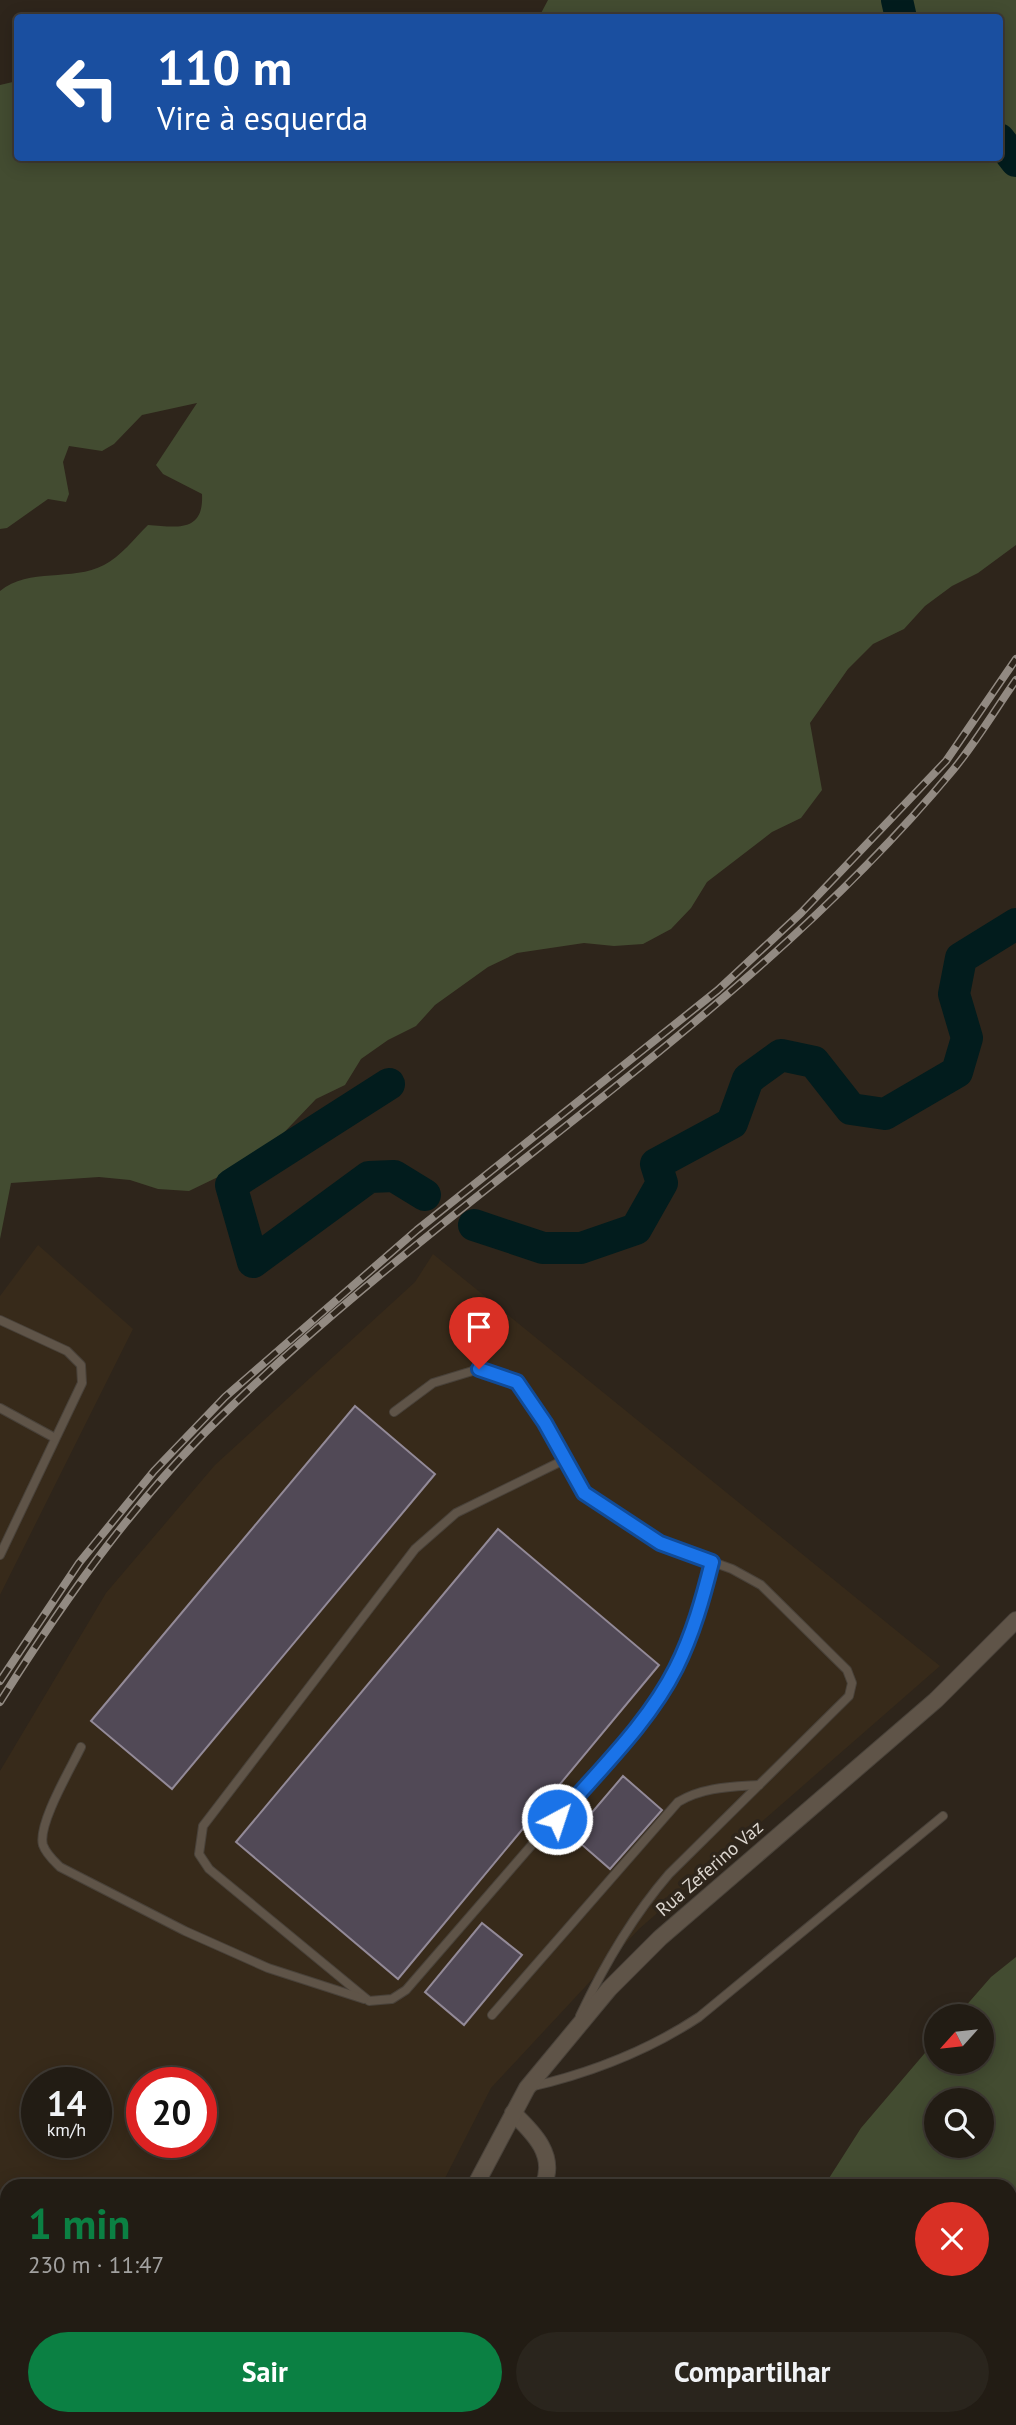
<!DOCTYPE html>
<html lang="pt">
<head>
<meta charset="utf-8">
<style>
  body { margin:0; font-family:"PT Sans",sans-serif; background:#2a251d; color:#f1f3f6; height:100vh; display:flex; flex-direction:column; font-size:26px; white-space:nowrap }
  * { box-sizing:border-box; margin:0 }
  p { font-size:23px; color:#a2a1a0 }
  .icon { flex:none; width:38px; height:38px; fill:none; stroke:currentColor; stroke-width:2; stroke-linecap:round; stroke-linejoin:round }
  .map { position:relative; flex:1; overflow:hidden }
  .sheet { position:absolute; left:0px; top:2179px; width:1017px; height:247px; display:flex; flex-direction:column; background:#221c14; border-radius:21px 21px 0 0; box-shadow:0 4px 18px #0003,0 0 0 2px #3f3a34 }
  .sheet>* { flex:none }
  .hud { position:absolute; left:14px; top:14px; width:989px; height:147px; border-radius:7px; box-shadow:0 4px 18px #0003,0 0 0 2px #3f3a34; background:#1a4fa0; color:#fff; overflow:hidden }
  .needle { width:46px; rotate:243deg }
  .tools { position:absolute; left:924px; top:2004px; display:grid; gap:14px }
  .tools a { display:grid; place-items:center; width:70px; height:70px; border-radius:50%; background:#221c14; box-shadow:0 4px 18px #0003,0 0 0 2px #3f3a34; font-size:35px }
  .speed { position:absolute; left:21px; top:2067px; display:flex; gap:14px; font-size:35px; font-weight:700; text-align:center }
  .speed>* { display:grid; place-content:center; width:91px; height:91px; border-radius:50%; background:#221c14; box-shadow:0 4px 18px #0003,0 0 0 2px #3f3a34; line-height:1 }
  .speed small { font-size:18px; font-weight:400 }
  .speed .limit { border:10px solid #d22; background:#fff; color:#111 }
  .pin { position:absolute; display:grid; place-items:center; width:60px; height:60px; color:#fff; margin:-72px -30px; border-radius:50% 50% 50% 0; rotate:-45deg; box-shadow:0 0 7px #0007 }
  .pin .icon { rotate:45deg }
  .me { position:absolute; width:77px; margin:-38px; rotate:40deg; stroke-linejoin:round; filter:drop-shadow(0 0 5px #0008) }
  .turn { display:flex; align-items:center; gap:24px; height:147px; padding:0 28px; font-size:32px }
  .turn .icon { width:91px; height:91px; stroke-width:2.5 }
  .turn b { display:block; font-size:49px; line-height:60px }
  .round { display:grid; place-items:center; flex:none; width:74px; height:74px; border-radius:37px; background:#2a251d }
  .headline { display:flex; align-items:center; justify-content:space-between; height:119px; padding:0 28px }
  h1 { font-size:42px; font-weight:700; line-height:52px; color:#0b8043 }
  .button { display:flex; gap:14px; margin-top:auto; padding:14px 28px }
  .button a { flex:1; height:80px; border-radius:42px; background:#0b8043; color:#fff; font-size:28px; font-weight:700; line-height:80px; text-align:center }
  .button a+a { background:#2a251d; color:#f1f3f6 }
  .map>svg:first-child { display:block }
</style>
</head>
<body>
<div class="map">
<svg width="1016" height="2425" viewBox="0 0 1016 2425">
  <rect width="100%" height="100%" fill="#2e251b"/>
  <g fill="#372a1a" fill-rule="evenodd">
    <path d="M38,1245L133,1329L0,1595V1296Z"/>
    <path d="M433,1254L940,1666L639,1929L491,2088L441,2186H7V2418L322,2419L318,2425H0V1771L106,1593L215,1465L415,1282ZM37,2082H96V2142H37ZM142,2082H201V2142H142Z"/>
  </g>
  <g fill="#434c31" fill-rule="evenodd">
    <path d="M548,0H1016V545L978,573L952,586L925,606L904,629L873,644L848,669L810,723L822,790L801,818L772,832L707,882L691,908L671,929L643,944L614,946L584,943L517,953L488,967L435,1005L416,1026L388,1040L361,1059L345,1085L316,1099L273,1144L247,1163L189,1191L158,1189L130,1180L99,1177L11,1183L0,1239V591C29,567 72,582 104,565C120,557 135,538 148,525C177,527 204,533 202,494L163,474L156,465L197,403L142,415L114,444L102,451L69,446L63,462L69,494L66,502L48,499L7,528L0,529V85L17,81L18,158H999V18L539,17Z"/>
    <path d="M1016,1957V2296L1010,2295V2186H824L861,2128L936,2040V2062H982V2016H957L991,1977ZM936,2100H982V2146H936Z"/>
  </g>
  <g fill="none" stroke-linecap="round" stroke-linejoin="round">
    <g stroke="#021c1d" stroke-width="32">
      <path d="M897,0L901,18"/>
      <path d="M999,139L1016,161"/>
      <path d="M389,1084L231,1185L253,1262L369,1177L394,1176L425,1195"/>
      <path d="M474,1225L543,1248H581L636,1229L662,1183L656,1164L732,1123L748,1079L781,1055L814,1062L851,1109L885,1114L957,1072L967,1038L954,994L961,958L1016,924"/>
    </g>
  </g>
  <g fill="#514956" stroke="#938a98" stroke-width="2">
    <path d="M355,1406L435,1474L172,1789L91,1721Z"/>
    <path d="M498,1529L659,1665L398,1979L236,1842Z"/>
    <path d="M623,1776L662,1810L610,1869L572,1836Z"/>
    <path d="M482,1923L522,1955L464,2025L425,1992Z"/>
  </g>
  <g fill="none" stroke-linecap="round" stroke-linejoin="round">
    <defs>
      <g id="service">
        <path d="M0,1320L67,1351L81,1365L82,1383L0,1555"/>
        <path d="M0,1408L55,1438"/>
        <path d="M394,1412L433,1383L479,1369L517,1382L545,1423L584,1493L660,1543L732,1569L761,1585L847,1670L852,1683L849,1696L669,1874C632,1917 604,1965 580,2016"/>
        <path d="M566,1459L456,1513L415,1549L203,1826L199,1854L209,1869L369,2001L392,1999L406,1990L654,1704C682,1659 699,1613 712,1562"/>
        <path d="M81,1747C71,1768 37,1825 43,1845C46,1854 54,1861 60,1867L185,1931L268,1968L364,1999"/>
        <path d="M492,2015L678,1802C703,1787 730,1787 759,1785"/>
        <path d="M530,2087C591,2073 646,2052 699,2017L943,1816"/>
      </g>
      <g id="minor">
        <path d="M513,2113C534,2133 557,2156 543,2186"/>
        <path d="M475,2186L527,2088L609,1989L660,1938L936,1700L1016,1620"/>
        <path d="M347,2425L351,2418"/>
        <path d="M425,2425L429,2418"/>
      </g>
    </defs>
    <use href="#service" stroke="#49423a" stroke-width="10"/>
    <use href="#minor" stroke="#49423a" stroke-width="18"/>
    <use href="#service" stroke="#5f5448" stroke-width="8"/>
    <use href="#minor" stroke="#5f5448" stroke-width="16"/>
    <defs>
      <g id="rail">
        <path d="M0,1681L79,1563L154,1471L225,1397L417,1230L718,990L801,913L946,761L1016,659"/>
        <path d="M0,1702C67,1595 141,1492 233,1405C464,1183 747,1018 953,770C976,742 995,710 1016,680"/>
      </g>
    </defs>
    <use href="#rail" stroke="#928a82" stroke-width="8"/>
    <use href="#rail" stroke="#2e251b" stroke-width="5" stroke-dasharray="16" stroke-linecap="butt"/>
  </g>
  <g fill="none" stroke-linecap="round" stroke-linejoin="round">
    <defs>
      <path id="route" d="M479,1369L517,1382L545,1423L584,1493L660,1543L712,1562C703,1598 693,1634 676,1668C648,1724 597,1772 557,1819"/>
    </defs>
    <use href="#route" stroke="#114b97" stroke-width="18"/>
    <use href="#route" stroke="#1a73e8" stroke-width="12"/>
  </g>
  <g text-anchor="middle" stroke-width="7" stroke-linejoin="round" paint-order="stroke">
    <g font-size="19" fill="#dcd6cf" stroke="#2e251b">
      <text transform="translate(709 1868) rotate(-41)" y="7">Rua Zeferino Vaz</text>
    </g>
  </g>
</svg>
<div class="tools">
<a><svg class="needle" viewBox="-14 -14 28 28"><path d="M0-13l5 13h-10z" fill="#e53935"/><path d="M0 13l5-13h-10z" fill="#a2a1a0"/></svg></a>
<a><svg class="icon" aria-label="search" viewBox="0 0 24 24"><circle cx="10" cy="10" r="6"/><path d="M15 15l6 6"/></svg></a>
</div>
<div class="speed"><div>14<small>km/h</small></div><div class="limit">20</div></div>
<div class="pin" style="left:479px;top:1369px;background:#d93025"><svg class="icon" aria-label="arrive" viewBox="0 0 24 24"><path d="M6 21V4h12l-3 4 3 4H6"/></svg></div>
<svg class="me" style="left:557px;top:1819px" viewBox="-20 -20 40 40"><circle r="17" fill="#1a73e8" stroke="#fff" stroke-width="3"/><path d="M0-11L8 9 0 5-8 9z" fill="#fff"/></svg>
<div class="hud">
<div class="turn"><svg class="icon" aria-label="left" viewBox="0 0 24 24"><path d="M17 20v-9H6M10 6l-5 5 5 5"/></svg><div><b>110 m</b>Vire à esquerda</div></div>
</div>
<section class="sheet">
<div class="headline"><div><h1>1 min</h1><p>230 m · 11:47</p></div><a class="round" style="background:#d93025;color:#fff"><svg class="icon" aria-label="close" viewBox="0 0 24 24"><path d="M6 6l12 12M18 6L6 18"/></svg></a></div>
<div class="button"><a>Sair</a><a>Compartilhar</a></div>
</section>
</div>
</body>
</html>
